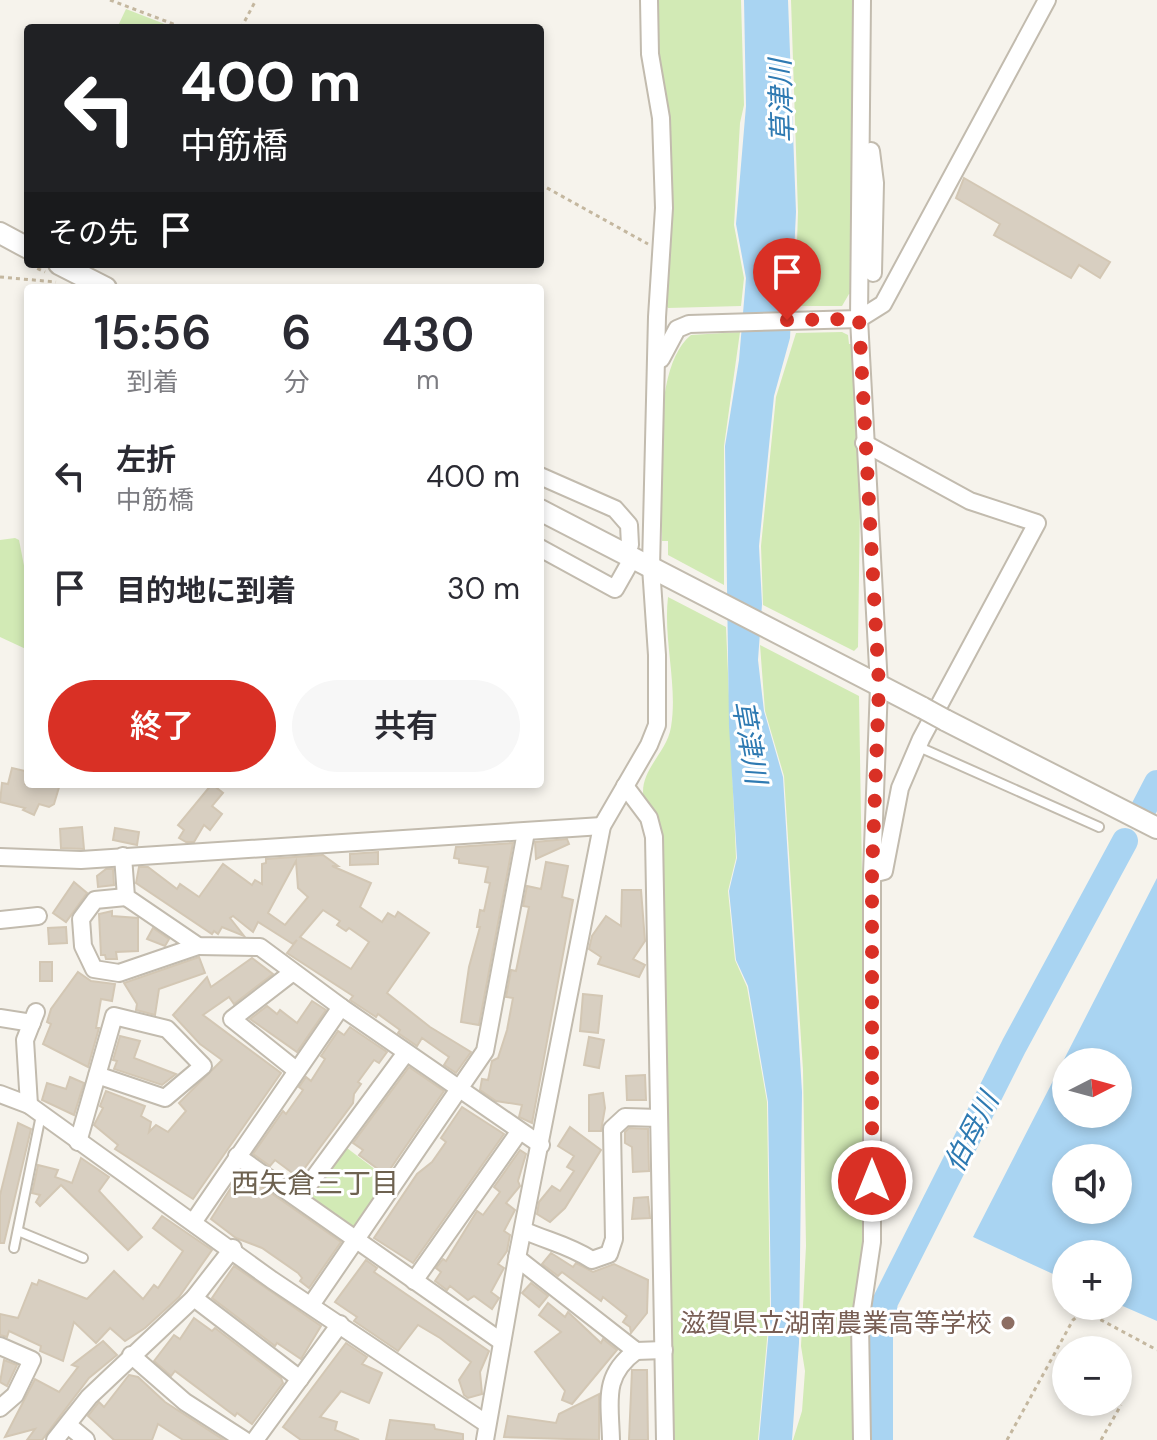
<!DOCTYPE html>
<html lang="ja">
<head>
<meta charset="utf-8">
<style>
  body { margin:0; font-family:"DM Sans","Noto Sans JP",sans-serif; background:#f7f7f7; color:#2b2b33; height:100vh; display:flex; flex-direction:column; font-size:30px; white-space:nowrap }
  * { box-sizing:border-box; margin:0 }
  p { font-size:26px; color:#7c7c81 }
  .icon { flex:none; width:44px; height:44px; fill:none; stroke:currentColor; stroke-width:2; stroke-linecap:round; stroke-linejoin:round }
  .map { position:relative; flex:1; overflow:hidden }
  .drawer { position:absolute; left:24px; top:284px; width:520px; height:504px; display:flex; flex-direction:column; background:#fff; border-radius:8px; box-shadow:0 4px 12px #0003 }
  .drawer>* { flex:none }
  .guide { position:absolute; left:24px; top:24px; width:520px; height:244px; border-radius:8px; box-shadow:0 4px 12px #0003; background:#202124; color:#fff; overflow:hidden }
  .needle { width:52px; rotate:84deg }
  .tools { position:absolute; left:1052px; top:1048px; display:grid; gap:16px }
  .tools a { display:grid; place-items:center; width:80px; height:80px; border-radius:50%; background:#fff; box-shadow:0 4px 12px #0003; font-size:40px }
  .pin { position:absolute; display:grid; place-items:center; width:68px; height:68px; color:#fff; margin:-82px -34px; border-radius:50% 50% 50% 0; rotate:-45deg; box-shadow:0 0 8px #0007 }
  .pin .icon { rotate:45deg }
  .me { position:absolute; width:88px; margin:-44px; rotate:0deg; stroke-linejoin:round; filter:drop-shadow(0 0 6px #0008) }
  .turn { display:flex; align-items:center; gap:28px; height:168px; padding:0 24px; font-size:36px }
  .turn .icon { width:104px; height:104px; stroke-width:2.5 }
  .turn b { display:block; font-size:56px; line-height:68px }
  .then { display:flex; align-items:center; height:76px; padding:0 24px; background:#0003; gap:16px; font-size:30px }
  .eta { display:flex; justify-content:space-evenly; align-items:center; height:136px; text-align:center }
  .eta b { font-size:48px; font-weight:600; line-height:56px }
  .action { display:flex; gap:16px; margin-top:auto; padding:16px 24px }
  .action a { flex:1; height:92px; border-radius:48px; background:#d93025; color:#fff; font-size:32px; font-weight:600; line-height:92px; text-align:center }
  .action a+a { background:#f7f7f7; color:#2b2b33 }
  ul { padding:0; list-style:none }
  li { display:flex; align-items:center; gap:24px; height:112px; padding:0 24px }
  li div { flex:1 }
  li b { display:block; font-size:30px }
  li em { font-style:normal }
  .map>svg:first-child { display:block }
</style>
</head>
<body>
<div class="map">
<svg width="1157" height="1440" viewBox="0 0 1157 1440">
  <rect width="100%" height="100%" fill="#f6f3ec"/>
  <g fill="#d2eab5">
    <path d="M654,0H741L744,105L740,123L734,225L744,278L741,306L668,308L665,304C671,253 672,200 669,149C667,99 655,50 654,0Z"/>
    <path d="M791,0H855L853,294H849L842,306H795L798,212Z"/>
    <path d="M126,9L175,28H117Z"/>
    <path d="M740,332L724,446V585L668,555V541H662C663,489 649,369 691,335Z"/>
    <path d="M842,332L848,335L849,344H853L860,501L858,647L854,651L763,605L761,546L776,397L796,333Z"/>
    <path d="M15,538L19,540L28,586V650L0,637V540Z"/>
    <path d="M668,597L726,627L736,858L728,891L735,960L747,987L767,1102L770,1306L758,1440H674L662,835C658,821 643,803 643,792C643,767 667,752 671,727C678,685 663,640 668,597Z"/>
    <path d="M760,645L859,696L868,1241L859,1440H793L802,1411L805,1371L801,1346L806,1246L803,1070L784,776L765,711Z"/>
    <path d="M343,1145L389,1180L358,1226L350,1228L311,1198L310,1190Z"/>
  </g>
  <g fill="#a9d4f2" fill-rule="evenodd">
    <path d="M744,0H788L796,212L790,338L774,396L759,546L762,604L758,660L764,711L783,777L802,1092L799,1343L792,1440H759L771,1306L768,1102L748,986L736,960L729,891L737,858L729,726L725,446L739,360L746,278L736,224L746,106Z"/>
    <path d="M1157,878V1321L1118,1304V1254H1066V1280L973,1237ZM1066,1062H1118V1114H1066ZM1066,1158H1118V1210H1066Z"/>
  </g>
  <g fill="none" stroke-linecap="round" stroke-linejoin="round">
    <g stroke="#a9d4f2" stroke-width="26">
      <path d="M1144,808L1157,783"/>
      <path d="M880,1440V1335L885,1302L1014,1046L1125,841"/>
    </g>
  </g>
  <g fill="#d8cfc1" stroke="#d3c7b4" stroke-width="2" fill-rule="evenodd">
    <path d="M964,178L1110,262L1100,278L1079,265L1071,278L994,235L1000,224L956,198Z"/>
    <path d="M12,768L25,771V784H60L54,804L49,807L39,804L34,815L23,810L25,808L0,802L2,783L8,784Z"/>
    <path d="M212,784L223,793L212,806L222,814L210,830L204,825L194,842H186L179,838L184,830L178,825Z"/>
    <path d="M82,827L84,849L61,848L60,829Z"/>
    <path d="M115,828L139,832L137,845L113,840Z"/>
    <path d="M567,839L569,844L536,859L535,842Z"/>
    <path d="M513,843L479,1025L461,1022L469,967L480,927H477L480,910L484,911L490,883L485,882L488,867L459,863V859L454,858L456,847Z"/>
    <path d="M378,852V864L350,865V854Z"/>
    <path d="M323,855L338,866H332L371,883L360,907L382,922L388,913L395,917L398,912L429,933L387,993L430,1027L471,1052L456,1073L444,1065L449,1057L422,1038L417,1046L398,1033L400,1030L378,1014L376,1017L350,1000L353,996L287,953L297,940L293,944L258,922L253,932L233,916L230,918L244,936L222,927L218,934L214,931L212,934L136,883L139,867H148L177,889L180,884L199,897L223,864L252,885L255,880L262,884V864L266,863V859ZM296,861L298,888L308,897L285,925L268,913ZM323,910L340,921L337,925L346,931L349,928L369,942L351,969L300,937Z"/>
    <path d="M546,862L568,866L562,897L573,900L532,1123L519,1117L522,1105L496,1101L480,1090L482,1079L488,1080L492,1061L498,1058L507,1030L513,998L506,997L511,970L516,971L529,907L523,906L527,886L541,889Z"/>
    <path d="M106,869H113L114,885L98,887L97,876Z"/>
    <path d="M74,882L87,893L66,922L53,913Z"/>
    <path d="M622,890H641L645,941L633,959L645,965L639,977L598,964L601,957L589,949L592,936L606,916L621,926Z"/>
    <path d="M112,911V916L138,918V951L116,952L117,959H106L105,955H101L99,914Z"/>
    <path d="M66,927L67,943L49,944L48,928Z"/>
    <path d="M153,928L169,939L165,946L147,939Z"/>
    <path d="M199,957L205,973L159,989L155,1015L136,1010L137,1004L124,983Z"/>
    <path d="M252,958L273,974L234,1004L229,997L203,1015L281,1073L193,1199L115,1149L118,1145L94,1125L103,1108L100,1106L106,1091L145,1106L141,1116L151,1122L149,1132L156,1125L168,1132L186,1111L179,1103L222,1060L200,1044L173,1015L207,977L211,987Z"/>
    <rect x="40" y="962" width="12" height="19"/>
    <path d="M78,972L91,981L115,984L112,1001L101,999L96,1028H99L88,1067L43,1044L51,1024L47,1022L51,1009Z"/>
    <path d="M583,994L602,996L598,1033L580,1031Z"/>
    <path d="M312,1001L326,1010L297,1052L250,1019L267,1006L277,1014L280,1010L297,1023Z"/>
    <path d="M350,1027L387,1052L379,1063L374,1060L358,1082L361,1084L354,1094L353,1103L298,1177L275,1160L270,1166L253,1154L283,1111L286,1114L303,1090L299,1087L306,1077L311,1081L325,1059L321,1056L338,1031L344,1035Z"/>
    <path d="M120,1036L140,1041L134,1058L176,1074L162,1085L114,1069L117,1061L113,1060Z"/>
    <path d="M589,1037L604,1040L599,1068L584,1065Z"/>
    <path d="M409,1067L444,1091L386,1175L359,1155L363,1150L353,1143Z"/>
    <path d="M645,1075L646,1100H627L626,1076Z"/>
    <path d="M70,1077L84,1083L74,1115L42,1100L47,1083L66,1089Z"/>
    <path d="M603,1093L605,1108L601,1131H589V1095Z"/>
    <path d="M462,1107L504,1134L413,1263L374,1238L417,1174L432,1162L446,1142L441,1138Z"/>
    <path d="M18,1123L31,1129L4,1243H0V1195Z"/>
    <path d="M570,1127L601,1150L565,1208L550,1222L537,1214L539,1202L552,1186L560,1191L574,1171L567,1167L574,1156L558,1146Z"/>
    <path d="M629,1128L648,1129L649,1171L633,1172L632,1147L625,1143V1132Z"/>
    <path d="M520,1150L526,1154L518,1181L520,1186L506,1203L515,1210L504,1231L510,1235L507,1251L498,1264L504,1268L491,1292L499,1298L492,1309L474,1296L468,1300L450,1286L447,1290L435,1281L441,1272L436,1268L443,1259L446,1261L477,1211L483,1215L500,1192L494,1187Z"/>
    <path d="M81,1158L109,1177L99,1191L142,1237L128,1250L61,1185L40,1206L36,1202L40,1195L32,1193L38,1165L58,1170L55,1177L72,1183Z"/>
    <path d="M241,1172L341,1242L309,1288L300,1281L302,1278L298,1273L262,1248L236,1238L211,1219Z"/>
    <path d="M648,1197L650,1218L632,1219L634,1198Z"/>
    <path d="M162,1216L212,1250L179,1297L145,1328L125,1341L110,1328L96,1343L74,1322L63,1361L40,1351L41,1346L9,1331L7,1337L0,1335V1314L18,1318L32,1283L37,1285L39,1280L87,1299L114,1271L143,1299L154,1285L158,1288L183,1251L153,1228Z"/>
    <path d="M551,1253L573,1267L576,1263L593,1272L614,1264L648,1280L647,1313L631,1333L630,1327L623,1322L627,1316L603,1297L601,1301L562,1272L558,1276L542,1264Z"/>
    <path d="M366,1260L377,1268L374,1272L489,1351L480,1372L482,1394L468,1398L464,1395L459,1380L471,1362L440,1338L418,1325L398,1351L354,1321L357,1317L335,1302Z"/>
    <path d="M234,1266L321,1326L301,1359L277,1343L275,1346L212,1298Z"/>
    <path d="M531,1283L548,1296L539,1307L522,1293Z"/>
    <path d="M548,1303L565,1317L568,1312L601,1343L603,1339L617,1350L572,1404L562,1400L565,1391L535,1352L561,1332L539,1315Z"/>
    <path d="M194,1318L212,1331L215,1328L281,1378L283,1383L252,1424L237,1413L235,1416L175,1371L171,1376L154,1361L174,1335L180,1339Z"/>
    <path d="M103,1341L117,1355L89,1378L42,1440H27L35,1429L5,1437L35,1379L59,1392L78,1367L72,1365Z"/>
    <path d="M346,1343L367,1357L362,1364L382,1373L369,1403L341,1391L320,1417L337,1422L335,1430L359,1440H301L283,1427Z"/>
    <path d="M4,1360L17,1365L7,1386L0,1382Z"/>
    <path d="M632,1370H647L648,1440H629Z"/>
    <path d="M129,1375L138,1377L165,1402L224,1440H183L158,1424L152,1440H114L88,1416L99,1402L104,1407Z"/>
    <path d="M599,1394V1440L504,1437L508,1416L556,1423L559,1414Z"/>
    <path d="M390,1420L434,1425L435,1429L463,1434V1440H386Z"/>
  </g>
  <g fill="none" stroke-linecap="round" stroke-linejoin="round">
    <defs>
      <g id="service">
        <path d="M919,747L1099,827"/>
        <path d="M18,1231L83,1258"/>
        <path d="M14,1248L41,1115"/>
      </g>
      <g id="minor">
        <path d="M871,151L875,183L873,273"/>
        <path d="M661,359L677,329L689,324L859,319L883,304L1047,0"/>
        <path d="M864,443L970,501L1037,523L921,739L900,788L884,871L872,874"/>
        <path d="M540,476L615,509L629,525L630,545"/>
        <path d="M540,548L615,589L628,566"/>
        <path d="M625,786L649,818L654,837L665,1440"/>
        <path d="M123,856L126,897L198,946L260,947L341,1007"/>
        <path d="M0,857L81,860L602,826"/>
        <path d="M126,897L95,900L81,919L83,946L94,969L119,973L198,946"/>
        <path d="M0,920L38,916"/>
        <path d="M293,972L232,1019L296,1070"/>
        <path d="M0,1018L32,1023"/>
        <path d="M0,1094L29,1105L272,1280L487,1424"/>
        <path d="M29,1105L25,1040L36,1012"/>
        <path d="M78,1142L114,1016L167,1029L203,1066L165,1098L97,1075"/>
        <path d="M237,1156L502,1342"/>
        <path d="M299,1198L405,1054"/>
        <path d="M194,1221L341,1007L541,1145"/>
        <path d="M523,1230C547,1241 569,1245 592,1260L609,1254L614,1239L612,1129L625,1117L659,1118"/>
        <path d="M517,1258L636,1351L664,1350"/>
        <path d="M414,1281L519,1132"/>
        <path d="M194,1298L300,1379"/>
        <path d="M311,1305L485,1051L526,832"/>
        <path d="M0,1346L32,1360L15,1395L0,1408"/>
        <path d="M131,1355L185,1402L244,1440"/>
        <path d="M68,1425L86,1440"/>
        <path d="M55,1440L89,1397L194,1298L233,1248"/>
        <path d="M255,1440L340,1324"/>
        <path d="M485,1440L517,1258L602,826L649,745L657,725V655L651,567L657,317L664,208L661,118L650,54L649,0"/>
        <path d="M611,1440C610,1401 602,1376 636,1351"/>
        <path d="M862,1440L860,1323L872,1242V874L879,686L859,319L862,0"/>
      </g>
      <g id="tertiary">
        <path d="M0,233L28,248"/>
        <path d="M59,264L106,288"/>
        <path d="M540,510L923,708"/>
        <path d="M945,720L1157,828"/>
      </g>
    </defs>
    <use href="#service" stroke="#c2bbae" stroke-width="12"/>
    <use href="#minor" stroke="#c2bbae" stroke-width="20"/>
    <use href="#tertiary" stroke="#c2bbae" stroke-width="24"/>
    <g stroke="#c4b79f" stroke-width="3" stroke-dasharray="4 4" stroke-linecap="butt">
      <path d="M110,0L184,28"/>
      <path d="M241,28L256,0"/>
      <path d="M540,184L648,244"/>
      <path d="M30,265L45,272"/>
      <path d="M0,277L56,282"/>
      <path d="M1007,1440L1073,1320L1080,1314H1090L1157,1350"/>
      <path d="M1101,1440L1121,1405"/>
    </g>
    <use href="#service" stroke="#fff" stroke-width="8"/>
    <use href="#minor" stroke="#fff" stroke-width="16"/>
    <use href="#tertiary" stroke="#fff" stroke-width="20"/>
    <defs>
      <path id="tertiary-bridge" d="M923,708L945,720"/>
    </defs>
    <use href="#tertiary-bridge" stroke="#c2bbae" stroke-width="24" stroke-linecap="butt"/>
    <use href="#tertiary-bridge" stroke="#fff" stroke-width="20"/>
  </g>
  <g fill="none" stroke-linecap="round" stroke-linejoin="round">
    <path stroke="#d93025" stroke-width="14" stroke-dasharray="0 25.2" d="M787,320L859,319L879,686L872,874V1181"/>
  </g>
  <circle fill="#8d6e63" stroke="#fff" stroke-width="3" cx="1008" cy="1323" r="8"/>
  <g text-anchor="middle" stroke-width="6" stroke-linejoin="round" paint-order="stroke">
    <g font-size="26" fill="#785e54" stroke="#fff" text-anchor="end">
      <text x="992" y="1332">滋賀県立湖南農業高等学校</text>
    </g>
    <g font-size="28" font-style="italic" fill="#2e7ab2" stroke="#fff">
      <text transform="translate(781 101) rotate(-92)" y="10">草津川</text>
      <text transform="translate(750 742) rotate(80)" y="10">草津川</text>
      <text transform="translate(971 1132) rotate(-63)" y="10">伯母川</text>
    </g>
    <g font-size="28" fill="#6e6250" stroke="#fff">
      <text x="315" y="1193">西矢倉三丁目</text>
    </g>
  </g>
</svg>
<div class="tools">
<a><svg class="needle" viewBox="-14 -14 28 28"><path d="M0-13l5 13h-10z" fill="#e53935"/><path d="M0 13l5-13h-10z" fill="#7c7c81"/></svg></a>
<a><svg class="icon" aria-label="sound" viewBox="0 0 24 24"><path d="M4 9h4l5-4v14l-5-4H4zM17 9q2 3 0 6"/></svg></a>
<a>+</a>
<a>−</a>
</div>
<div class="pin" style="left:787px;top:320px;background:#d93025"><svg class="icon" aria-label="arrive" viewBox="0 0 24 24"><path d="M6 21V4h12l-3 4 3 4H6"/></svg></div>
<svg class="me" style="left:872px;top:1181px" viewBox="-20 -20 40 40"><circle r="17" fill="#d93025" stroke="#fff" stroke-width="3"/><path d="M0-11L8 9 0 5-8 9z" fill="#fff"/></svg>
<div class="guide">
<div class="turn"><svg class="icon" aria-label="left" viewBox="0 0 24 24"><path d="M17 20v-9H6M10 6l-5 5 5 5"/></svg><div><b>400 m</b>中筋橋</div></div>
<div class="then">その先<svg class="icon" aria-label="arrive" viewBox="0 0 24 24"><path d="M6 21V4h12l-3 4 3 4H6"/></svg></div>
</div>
<section class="drawer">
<div class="eta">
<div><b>15:56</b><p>到着</p></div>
<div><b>6</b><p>分</p></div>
<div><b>430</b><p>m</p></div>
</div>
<ul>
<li><svg class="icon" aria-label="left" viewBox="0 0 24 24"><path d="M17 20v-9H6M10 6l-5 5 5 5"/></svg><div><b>左折</b><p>中筋橋</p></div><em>400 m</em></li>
<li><svg class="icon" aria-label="arrive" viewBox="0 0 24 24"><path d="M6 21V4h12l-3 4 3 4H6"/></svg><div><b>目的地に到着</b></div><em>30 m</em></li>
</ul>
<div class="action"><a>終了</a><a>共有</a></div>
</section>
</div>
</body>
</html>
